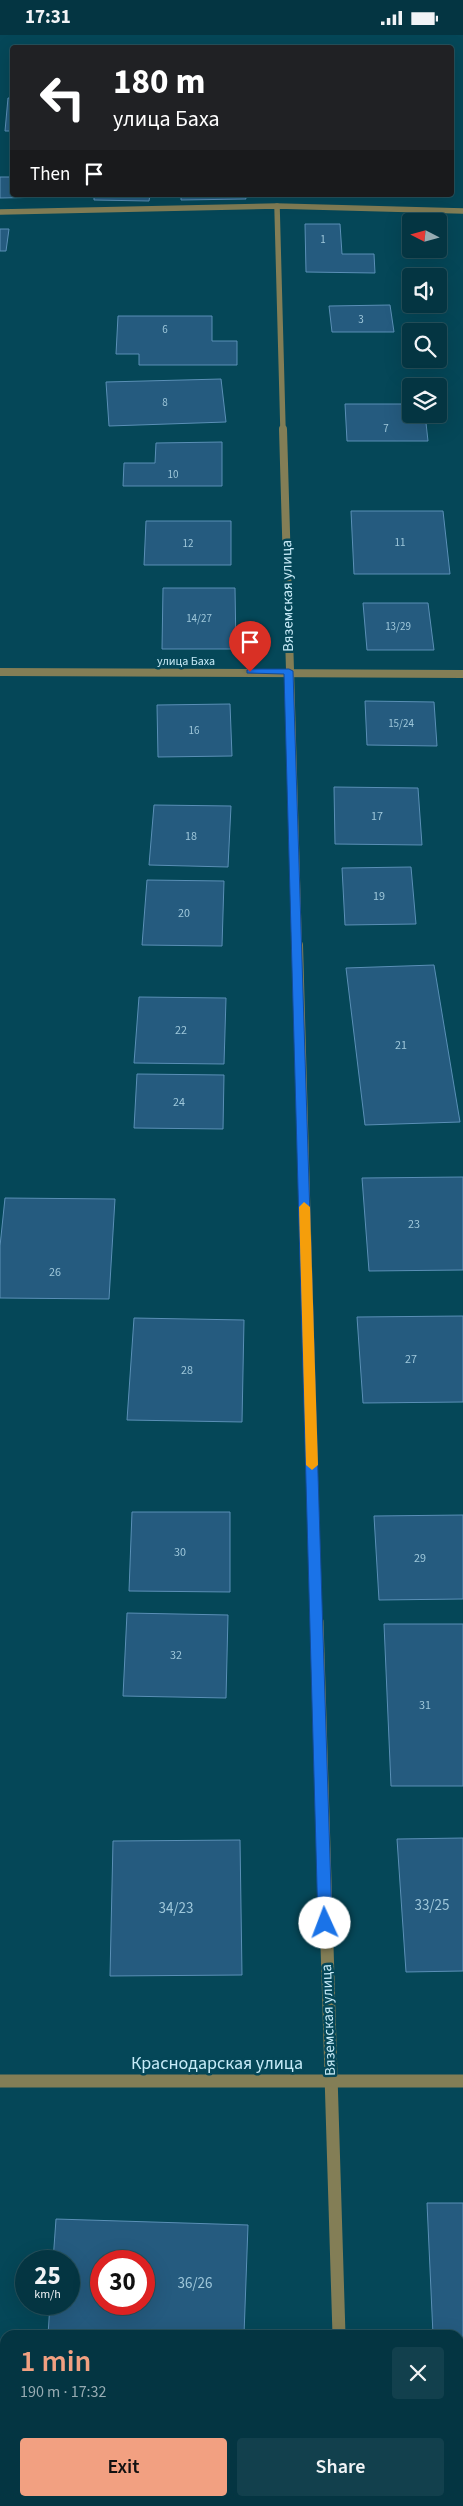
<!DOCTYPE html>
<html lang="en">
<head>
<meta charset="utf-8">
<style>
  body { margin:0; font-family:"Source Sans 3",sans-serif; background:#12404d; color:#f1f3f6; height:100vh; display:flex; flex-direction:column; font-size:19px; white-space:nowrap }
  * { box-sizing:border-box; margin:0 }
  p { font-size:16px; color:#97abb2 }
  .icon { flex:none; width:28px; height:28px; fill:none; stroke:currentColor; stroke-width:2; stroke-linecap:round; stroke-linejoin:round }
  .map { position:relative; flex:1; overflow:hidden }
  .panel { position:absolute; left:0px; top:2295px; width:464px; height:176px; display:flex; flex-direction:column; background:#043542; border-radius:15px 15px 0 0; box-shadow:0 5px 20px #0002,0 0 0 1px #25505b }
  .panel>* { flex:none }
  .top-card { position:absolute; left:10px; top:10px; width:444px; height:152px; border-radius:5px; box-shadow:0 5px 20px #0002,0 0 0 1px #25505b; background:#202124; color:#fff; overflow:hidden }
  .needle { width:32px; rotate:276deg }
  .tools { position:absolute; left:402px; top:178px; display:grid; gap:10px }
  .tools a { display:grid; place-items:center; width:45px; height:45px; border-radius:5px; background:#043542; box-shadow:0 5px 20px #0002,0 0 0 1px #25505b; font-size:25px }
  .speed { position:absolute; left:15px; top:2215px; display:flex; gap:10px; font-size:25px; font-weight:700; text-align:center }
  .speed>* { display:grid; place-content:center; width:65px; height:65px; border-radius:50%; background:#043542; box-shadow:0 5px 20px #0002,0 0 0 1px #25505b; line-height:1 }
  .speed small { font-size:12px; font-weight:400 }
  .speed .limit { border:8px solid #d22; background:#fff; color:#111 }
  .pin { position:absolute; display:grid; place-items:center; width:42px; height:42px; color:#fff; margin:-51px -21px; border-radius:50% 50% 50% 0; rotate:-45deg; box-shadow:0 0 5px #0007 }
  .pin .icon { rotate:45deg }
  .me { position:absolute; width:55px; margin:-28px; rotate:358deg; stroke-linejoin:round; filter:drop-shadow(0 0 4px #0008) }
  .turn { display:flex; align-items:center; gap:18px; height:105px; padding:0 20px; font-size:22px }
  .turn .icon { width:65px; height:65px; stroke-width:2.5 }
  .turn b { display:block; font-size:35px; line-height:42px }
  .then { display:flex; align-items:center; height:48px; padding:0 20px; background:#0003; gap:10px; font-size:19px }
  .round { display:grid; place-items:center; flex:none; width:52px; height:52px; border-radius:5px; background:#12404d }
  .headline { display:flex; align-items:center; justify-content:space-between; height:85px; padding:0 20px }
  h1 { font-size:30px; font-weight:600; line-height:38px; color:#f2a081 }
  .cta { display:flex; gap:10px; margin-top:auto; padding:10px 20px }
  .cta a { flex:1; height:58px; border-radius:5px; background:#f2a081; color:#111; font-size:20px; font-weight:600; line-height:58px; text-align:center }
  .cta a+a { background:#12404d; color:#f1f3f6 }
  .status { display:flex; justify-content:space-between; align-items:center; height:35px; padding:0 25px; background:#043542; direction:ltr }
  .status svg { height:14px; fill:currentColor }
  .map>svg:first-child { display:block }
</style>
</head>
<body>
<div class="status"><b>17:31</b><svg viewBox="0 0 49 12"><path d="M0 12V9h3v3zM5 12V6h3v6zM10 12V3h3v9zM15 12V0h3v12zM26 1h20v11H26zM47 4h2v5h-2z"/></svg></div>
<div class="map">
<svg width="463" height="2471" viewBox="0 0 463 2471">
  <rect width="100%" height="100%" fill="#054758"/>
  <g fill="#255b7f" stroke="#5a8fb6" fill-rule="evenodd">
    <path d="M8,63H12V96H5Z"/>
    <path d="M0,142H12V160H50V162L0,163Z"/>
    <path d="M94,160H150L149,166L94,165Z"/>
    <path d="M181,160H245L246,164L181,165Z"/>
    <path d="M305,189H340L342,219H374L375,238L306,237Z"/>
    <path d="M0,194H9L6,216H0Z"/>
    <path d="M390,270L394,297H332L329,271Z"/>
    <path d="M118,281H212V306H237V330H139V319H116Z"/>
    <path d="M221,344L226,387L109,391L106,347Z"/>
    <path d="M345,369H411V379H425L428,406H347Z"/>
    <path d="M222,407V451H123L124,428H155L156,408Z"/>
    <path d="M351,476H443L450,539H354Z"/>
    <path d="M146,486H231V530H144Z"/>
    <path d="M163,553H235L236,614H162Z"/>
    <path d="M363,568H428L434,615H367Z"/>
    <path d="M365,666L434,667L437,711L367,710Z"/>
    <path d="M230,669L232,721L158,722L157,670Z"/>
    <path d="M334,752L418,753L422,810L335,809Z"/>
    <path d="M154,770L231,771L228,832L149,830Z"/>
    <path d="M411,832L416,889L345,890L342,833Z"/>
    <path d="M147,845L224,846L222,911L142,910Z"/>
    <path d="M434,930L460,1087L365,1090L346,933Z"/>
    <path d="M139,962L226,963L224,1029L134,1028Z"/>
    <path d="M137,1039L224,1040L223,1094L134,1093Z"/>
    <path d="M463,1142V1235L369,1236L362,1143Z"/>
    <path d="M5,1163L115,1164L109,1264L0,1263V1211Z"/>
    <path d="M463,1281V1367L363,1368L357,1282Z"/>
    <path d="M134,1283L244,1285L242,1387L127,1385Z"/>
    <path d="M132,1477H230V1557L129,1556Z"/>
    <path d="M463,1480V1564L379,1565L374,1481Z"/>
    <path d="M127,1578L228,1580L226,1663L123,1661Z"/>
    <path d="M384,1589H463V1751H391Z"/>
    <path d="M463,1803V1936L406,1937L397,1804Z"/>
    <path d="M240,1805L242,1940L110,1941L113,1806Z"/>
    <path d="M427,2168H463V2354L459,2355V2300H433Z"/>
    <path d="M56,2184L248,2190L244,2300H48L50,2269H69V2226H53ZM101,2226H144V2269H101Z"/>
    <path d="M0,2424H5V2466H88V2471H0Z"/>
    <path d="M459,2441H463V2471H449L448,2466H459Z"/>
  </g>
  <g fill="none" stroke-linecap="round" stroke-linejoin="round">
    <g stroke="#837e56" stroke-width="5.5">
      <path d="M277,171L283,395"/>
      <path d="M0,177L277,171L463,176"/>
    </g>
    <g stroke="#837e56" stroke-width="8">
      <path d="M283,394L298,911"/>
      <path d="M0,637L463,639"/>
    </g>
    <path stroke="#837e56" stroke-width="10" d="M298,910L317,1587"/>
    <g stroke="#837e56" stroke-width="13">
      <path d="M317,1586L339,2300"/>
      <path d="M0,2046H463"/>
      <path d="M345,2466V2471"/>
    </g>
  </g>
  <path fill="#1a73e8" stroke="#114b97" d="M250,634H289L293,636L332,1888L330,1893L325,1895L320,1893L318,1888L284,639L247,638V635Z"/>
  <path fill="#f59e0b" d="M304,1167L310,1172L318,1430L312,1435L306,1430L299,1172Z"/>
  <g text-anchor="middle" stroke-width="5" stroke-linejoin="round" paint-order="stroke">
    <g font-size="11" fill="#9ec7da">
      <text x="323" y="208">1</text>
      <text x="361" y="288">3</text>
      <text x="165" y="298">6</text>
      <text x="165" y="371">8</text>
      <text x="386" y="397">7</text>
      <text x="173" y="443">10</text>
      <text x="400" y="511">11</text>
      <text x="188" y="512">12</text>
      <text x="199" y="587">14/27</text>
      <text x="398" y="595">13/29</text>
      <text x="401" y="692">15/24</text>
      <text x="194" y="699">16</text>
    </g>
    <g font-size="12" fill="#c7ebf8" stroke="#054758">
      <text x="186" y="630">улица Баха</text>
    </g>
    <g font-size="12" fill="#9ec7da">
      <text x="377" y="785">17</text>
      <text x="191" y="805">18</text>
      <text x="379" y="865">19</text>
      <text x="184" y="882">20</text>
      <text x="181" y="999">22</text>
      <text x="401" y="1014">21</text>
      <text x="179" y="1071">24</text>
      <text x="414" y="1193">23</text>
      <text x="55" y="1241">26</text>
      <text x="411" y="1328">27</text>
      <text x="187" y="1339">28</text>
      <text x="180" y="1521">30</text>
      <text x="420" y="1527">29</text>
      <text x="176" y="1624">32</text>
      <text x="425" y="1674">31</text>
    </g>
    <g font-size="15" fill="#c7ebf8" stroke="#054758">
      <text transform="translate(287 561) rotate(-91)" y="5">Вяземская улица</text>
      <text transform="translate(328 1985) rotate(-92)" y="5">Вяземская улица</text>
    </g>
    <g font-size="15" fill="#9ec7da">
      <text x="432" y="1875">33/25</text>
      <text x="176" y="1878">34/23</text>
      <text x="195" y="2253">36/26</text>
    </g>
    <g font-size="18" fill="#c7ebf8" stroke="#054758">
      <text x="217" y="2034">Краснодарская улица</text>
    </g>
  </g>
</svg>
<div class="tools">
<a><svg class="needle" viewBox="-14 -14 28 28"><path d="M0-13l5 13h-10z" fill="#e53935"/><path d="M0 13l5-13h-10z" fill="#97abb2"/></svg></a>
<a><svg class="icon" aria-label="sound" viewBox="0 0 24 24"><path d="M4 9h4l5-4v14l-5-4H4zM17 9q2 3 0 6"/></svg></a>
<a><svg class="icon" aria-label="search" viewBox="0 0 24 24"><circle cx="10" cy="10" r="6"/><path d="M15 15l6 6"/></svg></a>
<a><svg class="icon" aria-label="layers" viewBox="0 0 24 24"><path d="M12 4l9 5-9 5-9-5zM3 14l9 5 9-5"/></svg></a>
</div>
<div class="speed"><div>25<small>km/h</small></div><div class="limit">30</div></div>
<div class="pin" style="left:250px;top:637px;background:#d93025"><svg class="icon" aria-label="arrive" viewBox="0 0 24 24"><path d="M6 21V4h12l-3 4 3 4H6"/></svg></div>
<svg class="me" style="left:325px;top:1888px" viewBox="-20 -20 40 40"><circle r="19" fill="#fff"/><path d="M0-13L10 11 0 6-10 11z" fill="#1a73e8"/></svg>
<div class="top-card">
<div class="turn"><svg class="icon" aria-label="left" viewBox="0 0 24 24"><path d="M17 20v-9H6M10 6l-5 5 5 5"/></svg><div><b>180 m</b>улица Баха</div></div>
<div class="then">Then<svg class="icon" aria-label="arrive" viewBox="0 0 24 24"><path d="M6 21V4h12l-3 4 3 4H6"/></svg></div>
</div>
<section class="panel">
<div class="headline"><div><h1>1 min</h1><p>190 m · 17:32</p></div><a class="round"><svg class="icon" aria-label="close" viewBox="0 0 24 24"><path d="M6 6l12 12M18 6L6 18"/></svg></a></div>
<div class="cta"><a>Exit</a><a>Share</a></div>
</section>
</div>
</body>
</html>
